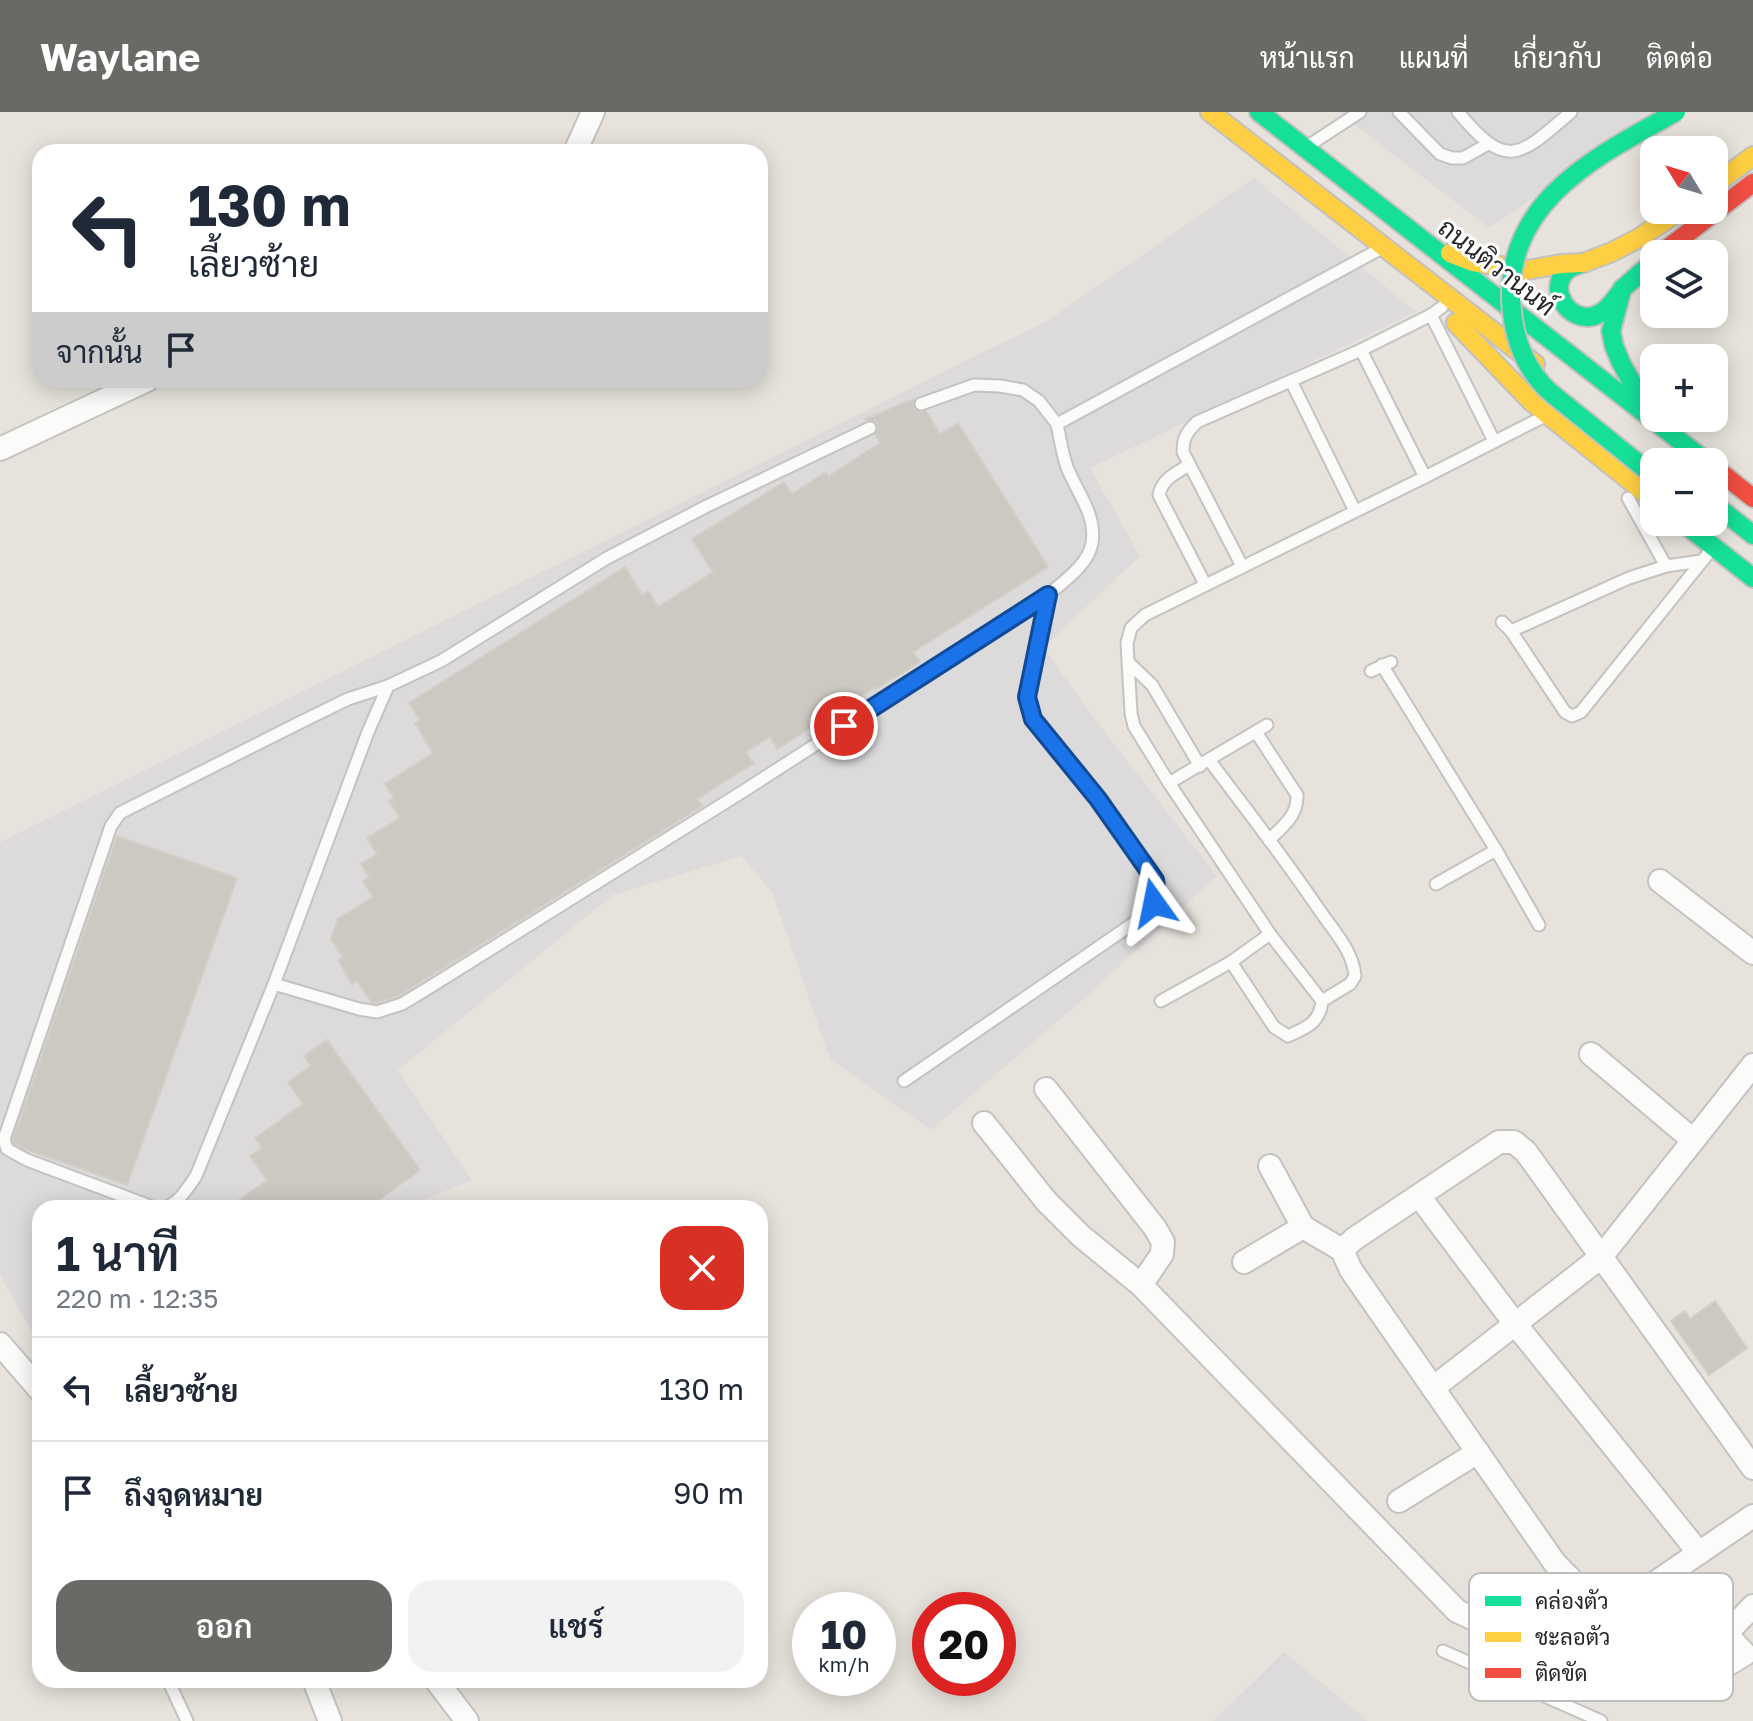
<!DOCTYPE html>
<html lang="th">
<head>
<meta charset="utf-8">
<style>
  body { margin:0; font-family:"Golos Text",Sarabun,sans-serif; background:#f2f2f3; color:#1f2937; height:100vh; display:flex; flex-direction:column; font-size:30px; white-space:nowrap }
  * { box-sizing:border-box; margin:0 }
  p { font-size:26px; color:#747a83 }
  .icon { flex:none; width:44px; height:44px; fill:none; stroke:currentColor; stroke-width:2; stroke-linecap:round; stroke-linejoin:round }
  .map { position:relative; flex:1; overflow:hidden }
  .drawer { position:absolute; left:32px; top:1088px; width:736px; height:488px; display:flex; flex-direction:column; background:#fff; border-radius:24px; box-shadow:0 4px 20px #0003 }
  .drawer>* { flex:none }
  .banner { position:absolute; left:32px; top:32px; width:736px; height:244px; border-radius:24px; box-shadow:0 4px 20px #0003; background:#fff; color:#1f2937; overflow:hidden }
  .needle { width:52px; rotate:308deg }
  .controls { position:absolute; left:1640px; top:24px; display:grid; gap:16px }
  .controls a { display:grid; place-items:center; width:88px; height:88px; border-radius:16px; background:#fff; box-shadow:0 4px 20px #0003; font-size:40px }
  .speed { position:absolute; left:792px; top:1480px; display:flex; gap:16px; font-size:40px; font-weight:700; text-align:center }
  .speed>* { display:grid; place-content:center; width:104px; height:104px; border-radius:50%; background:#fff; box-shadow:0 4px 20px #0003; line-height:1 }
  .speed small { font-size:20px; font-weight:400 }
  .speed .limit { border:12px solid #d22; background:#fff; color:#111 }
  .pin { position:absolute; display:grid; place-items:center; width:68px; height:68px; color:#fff; margin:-34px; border:4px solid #fff; border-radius:50%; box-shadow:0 2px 8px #0007 }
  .me { position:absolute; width:88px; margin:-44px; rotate:348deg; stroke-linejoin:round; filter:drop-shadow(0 0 6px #0008) }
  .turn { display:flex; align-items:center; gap:28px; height:168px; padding:0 24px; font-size:36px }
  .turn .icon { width:104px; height:104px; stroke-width:2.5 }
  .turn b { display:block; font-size:56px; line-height:68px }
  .then { display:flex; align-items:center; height:76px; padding:0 24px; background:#0003; gap:16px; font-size:30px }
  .round { display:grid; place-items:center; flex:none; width:84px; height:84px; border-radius:24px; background:#f2f2f3 }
  .head { display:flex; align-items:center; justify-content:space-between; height:136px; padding:0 24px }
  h1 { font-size:48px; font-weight:600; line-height:60px }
  .button { display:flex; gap:16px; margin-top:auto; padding:16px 24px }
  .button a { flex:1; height:92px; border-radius:24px; background:#6a6966; color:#fff; font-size:32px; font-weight:600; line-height:92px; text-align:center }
  .button a+a { background:#f2f2f3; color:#1f2937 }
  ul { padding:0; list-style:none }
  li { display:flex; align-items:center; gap:24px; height:104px; padding:0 24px; border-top:2px solid #e0e1e3 }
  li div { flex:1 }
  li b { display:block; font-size:30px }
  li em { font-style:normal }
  header { display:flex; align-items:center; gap:48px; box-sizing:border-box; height:112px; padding:0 40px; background:#6a6966; color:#fff }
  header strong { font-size:38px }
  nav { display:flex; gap:44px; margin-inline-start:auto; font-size:28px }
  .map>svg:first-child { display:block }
</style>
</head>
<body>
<header>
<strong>Waylane</strong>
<nav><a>หน้าแรก</a><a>แผนที่</a><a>เกี่ยวกับ</a><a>ติดต่อ</a></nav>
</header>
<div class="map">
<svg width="1753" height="1609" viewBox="0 0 1753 1609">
  <rect width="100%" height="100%" fill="#e7e3dc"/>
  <g fill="#dddadc">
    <path d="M1338,0H1673L1582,55L1489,116Z"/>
    <path d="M1254,66L1416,200L1090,356L1140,444L1044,535L1084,593L1217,764L1088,883L931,1018L830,947L772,780L741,744L613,783L398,958L472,1068L405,1096H40V1226L36,1227L0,1163V730L1048,208Z"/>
    <path d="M1284,1540L1368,1609H1213Z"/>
  </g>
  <g fill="#ccc9c3" stroke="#d2cec8" stroke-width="2">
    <path d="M914,287L913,291L915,298L920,300L926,299L940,322L958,311L1048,455L913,540L920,550L876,577L875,575L777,637L770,625L746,640L754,651L697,687L702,694L398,884L376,891L371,890L357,869L352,872L338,848L343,845L331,827L338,807L373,785L363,769L369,765L361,752L377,742L367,726L400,706L389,689L394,686L385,672L433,641L415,611L420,608L409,591L625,455L642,483L648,479L658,495L713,460L692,427L784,370L792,382L826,360L829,364L880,331L875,323L878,317L877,312L874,309H866L865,307Z"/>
    <path d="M117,724L237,766L127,1073L22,1036L14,1031L13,1027Z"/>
    <path d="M327,928L420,1058L368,1096H228L267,1068L250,1044L262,1036L255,1026L303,992L288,970L311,954L304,944Z"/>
    <path d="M1715,1189L1747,1236L1709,1263L1671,1209L1685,1199L1690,1207Z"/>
  </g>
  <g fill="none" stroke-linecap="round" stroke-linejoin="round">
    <defs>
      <g id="lane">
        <path d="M1399,0L1440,42L1452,46H1463L1488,32"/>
        <path d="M1458,0C1507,59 1519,45 1571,0"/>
        <path d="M1308,34L1360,0"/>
        <path d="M1431,203L1494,329"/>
        <path d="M1361,238L1425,365"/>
        <path d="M1291,269L1355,399"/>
        <path d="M921,292L974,273L1000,274L1023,278L1039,289L1057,312L1380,137"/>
        <path d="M1189,353C1176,361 1162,367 1159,383L1205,472"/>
        <path d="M1628,386L1666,454"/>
        <path d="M1242,454L1183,340C1183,325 1187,320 1197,310L1361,238L1431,203L1442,195"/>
        <path d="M1502,510L1511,519L1565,600L1572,604L1581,600L1711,438"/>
        <path d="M1511,519L1629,466L1666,454L1701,449"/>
        <path d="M1130,552L1152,573L1200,654"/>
        <path d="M1382,553L1496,738L1539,813"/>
        <path d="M1371,559L1391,550"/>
        <path d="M1256,620L1297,683C1298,704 1282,715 1269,728"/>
        <path d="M1209,648C1247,698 1285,747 1320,799C1334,819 1353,839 1355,864L1350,872L1322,889"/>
        <path d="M1169,671L1267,613"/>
        <path d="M1436,772L1496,738"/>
        <path d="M1231,850L1274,915L1288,924C1306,916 1320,911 1322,889L1270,822"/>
        <path d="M274,872L359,897L377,900L402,892L430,875L742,680L1048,483C1063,470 1089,452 1092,431C1097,403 1076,379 1067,355C1062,341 1060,326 1057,312"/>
        <path d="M1161,889L1231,850L1270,822L1169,671L1134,614L1131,601L1127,531L1131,516L1145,503L1425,365L1543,305"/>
        <path d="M904,969L1144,804C1154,791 1157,784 1155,768L1098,687L1033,607L1027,585L1048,483"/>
        <path d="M155,1096L27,1048L7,1037L4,1027L111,714L120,701L299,611L348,587L388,574"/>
        <path d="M162,1096C178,1093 187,1077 196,1064L274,872L368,620L388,574L441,549L607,446L705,395L870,316"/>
        <path d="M1443,1539L1601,1609"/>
        <path d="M168,1568L187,1609"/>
      </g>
      <g id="street">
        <path d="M575,40L593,0"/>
        <path d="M0,337L147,268"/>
        <path d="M1660,769L1753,841"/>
        <path d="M1591,942L1693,1028"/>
        <path d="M1046,977L1155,1116L1163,1130L1162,1142L1141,1173"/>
        <path d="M984,1011L1046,1089L1081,1124L1141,1173L1457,1499L1472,1506L1563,1492L1594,1503L1712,1556H1722L1745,1542L1731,1527L1728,1520L1753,1494"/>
        <path d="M1270,1054L1303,1115"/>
        <path d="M1419,1084L1516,1213L1699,1441"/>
        <path d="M1342,1138L1354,1127L1499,1030H1514L1526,1040L1753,1356"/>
        <path d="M1244,1150L1303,1115L1342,1138L1351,1158L1554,1450C1568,1465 1591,1491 1614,1492C1619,1493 1623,1491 1627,1490L1753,1404"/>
        <path d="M0,1232L40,1278"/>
        <path d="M1433,1276L1601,1145L1753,953"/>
        <path d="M1399,1389L1478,1340"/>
        <path d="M314,1568L330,1609"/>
        <path d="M436,1568L467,1609"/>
      </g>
      <g id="fast">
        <path d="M1259,0L1707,350"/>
        <path d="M1583,151C1577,153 1570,155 1566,159C1547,179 1570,211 1594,204C1607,200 1614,188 1622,178"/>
        <path d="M1646,296L1621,251L1614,234L1611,219L1622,177L1654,149"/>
        <path d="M1714,392L1753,423"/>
        <path d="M1682,410L1753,466"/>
      </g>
      <g id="slow">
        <path d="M1210,0L1535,252"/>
        <path d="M1714,73L1753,44"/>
        <path d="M1450,141L1473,150L1527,158L1561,152L1583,151L1612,140L1639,126L1681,98"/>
        <path d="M1456,211L1532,290L1654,388"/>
      </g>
      <g id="jam">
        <path d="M1668,136L1753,71"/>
        <path d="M1714,355L1753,386"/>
      </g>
    </defs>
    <use href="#lane" stroke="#c4c2c2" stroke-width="15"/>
    <use href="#street" stroke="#c4c2c2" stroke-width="26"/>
    <use href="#fast" stroke="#c3c1bf" stroke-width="22"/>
    <use href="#slow" stroke="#c3c1bf" stroke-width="22"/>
    <use href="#jam" stroke="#c3c1bf" stroke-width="22"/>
    <use href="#lane" stroke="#fbfbfa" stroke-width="11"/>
    <use href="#street" stroke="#fbfbfa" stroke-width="22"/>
    <use href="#fast" stroke="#16e098" stroke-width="18"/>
    <use href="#slow" stroke="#ffcf43" stroke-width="18"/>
    <use href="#jam" stroke="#f24e42" stroke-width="18"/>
    <defs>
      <path id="fast-bridge" d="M1654,364L1551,281C1528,261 1515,231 1512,200C1500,91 1595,45 1676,0"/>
    </defs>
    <use href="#fast-bridge" stroke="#c3c1bf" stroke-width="22" stroke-linecap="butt"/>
    <use href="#fast-bridge" stroke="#16e098" stroke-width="18"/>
  </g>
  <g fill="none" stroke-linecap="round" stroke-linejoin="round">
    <defs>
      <path id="route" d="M844,614L1048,483L1027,585L1033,607L1098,687L1155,768L1157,781L1154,791"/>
    </defs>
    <use href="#route" stroke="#114b97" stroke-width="20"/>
    <use href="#route" stroke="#1a73e8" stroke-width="14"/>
  </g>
  <g text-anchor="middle" stroke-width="6" stroke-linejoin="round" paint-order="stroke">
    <g font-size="26" fill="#272727" stroke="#fff">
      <text transform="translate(1497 155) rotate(38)" y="9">ถนนติวานนท์</text>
    </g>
  </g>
  <rect x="1469" y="1461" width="264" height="128" rx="12" fill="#fff" stroke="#bebebe" stroke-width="2"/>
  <rect x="1485" y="1484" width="36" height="10" fill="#16e098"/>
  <rect x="1485" y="1520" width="36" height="10" fill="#ffcf43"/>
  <rect x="1485" y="1556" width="36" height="10" fill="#f24e42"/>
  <g font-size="22" fill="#272727">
    <text x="1535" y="1497">คล่องตัว</text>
    <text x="1535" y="1533">ชะลอตัว</text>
    <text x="1535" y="1569">ติดขัด</text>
  </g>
</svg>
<div class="controls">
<a><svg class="needle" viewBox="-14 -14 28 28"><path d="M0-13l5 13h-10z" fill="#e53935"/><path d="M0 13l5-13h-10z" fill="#747a83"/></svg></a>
<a><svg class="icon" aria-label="layers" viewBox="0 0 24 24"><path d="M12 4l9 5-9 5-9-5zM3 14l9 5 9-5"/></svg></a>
<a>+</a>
<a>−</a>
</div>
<div class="speed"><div>10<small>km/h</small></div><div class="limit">20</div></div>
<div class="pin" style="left:844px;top:614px;background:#d93025"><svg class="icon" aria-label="arrive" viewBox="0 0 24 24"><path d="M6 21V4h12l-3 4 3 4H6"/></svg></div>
<svg class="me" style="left:1154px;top:791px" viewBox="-20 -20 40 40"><path d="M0-17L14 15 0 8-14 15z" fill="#1a73e8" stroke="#fff" stroke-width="4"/></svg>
<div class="banner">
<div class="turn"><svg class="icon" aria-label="left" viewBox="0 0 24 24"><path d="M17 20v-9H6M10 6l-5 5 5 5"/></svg><div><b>130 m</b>เลี้ยวซ้าย</div></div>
<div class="then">จากนั้น<svg class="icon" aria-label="arrive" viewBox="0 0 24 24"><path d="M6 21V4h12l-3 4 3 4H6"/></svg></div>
</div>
<section class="drawer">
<div class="head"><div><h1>1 นาที</h1><p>220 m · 12:35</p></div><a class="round" style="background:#d93025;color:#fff"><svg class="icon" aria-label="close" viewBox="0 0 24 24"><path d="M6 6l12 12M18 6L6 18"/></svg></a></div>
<ul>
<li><svg class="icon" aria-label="left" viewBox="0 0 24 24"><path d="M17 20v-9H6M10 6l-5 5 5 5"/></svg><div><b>เลี้ยวซ้าย</b></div><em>130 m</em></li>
<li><svg class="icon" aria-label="arrive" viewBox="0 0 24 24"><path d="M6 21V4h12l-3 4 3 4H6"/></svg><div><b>ถึงจุดหมาย</b></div><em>90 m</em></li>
</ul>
<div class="button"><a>ออก</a><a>แชร์</a></div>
</section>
</div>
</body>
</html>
